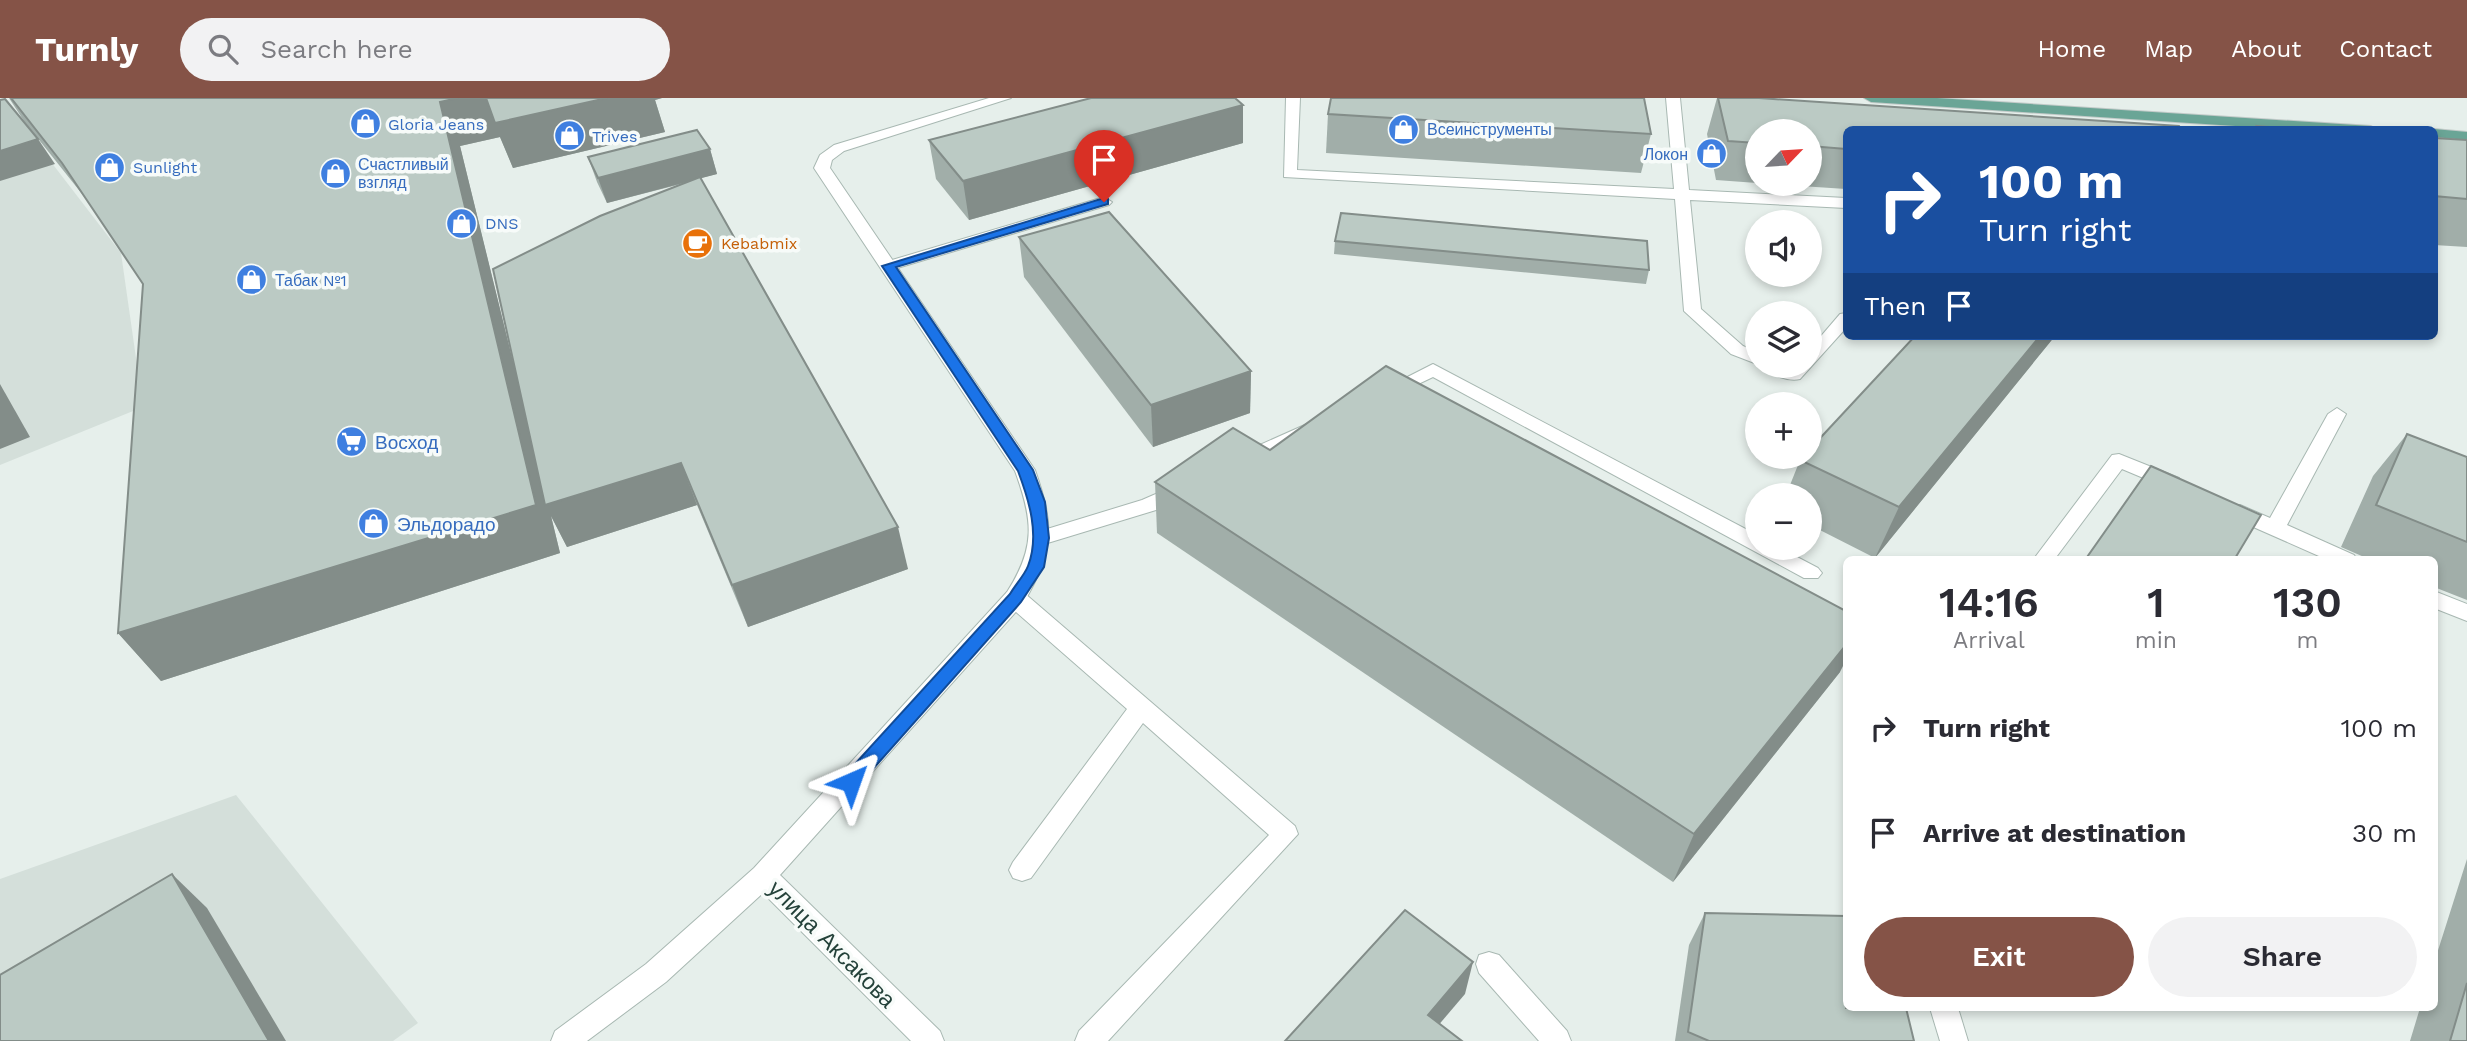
<!DOCTYPE html>
<html lang="en">
<head>
<meta charset="utf-8">
<style>
  body { margin:0; font-family:"Work Sans",sans-serif; background:#f2f2f3; color:#2b2b33; height:100vh; display:flex; flex-direction:column; font-size:26px; white-space:nowrap }
  * { box-sizing:border-box; margin:0 }
  p { font-size:23px; color:#7c7c81 }
  .icon { flex:none; width:38px; height:38px; fill:none; stroke:currentColor; stroke-width:2; stroke-linecap:round; stroke-linejoin:round }
  .map { position:relative; flex:1; overflow:hidden }
  .details { position:absolute; left:1843px; top:458px; width:595px; height:455px; display:flex; flex-direction:column; background:#fff; border-radius:10px; box-shadow:0 4px 10px #0003 }
  .details>* { flex:none }
  .banner { position:absolute; left:1843px; top:28px; width:595px; height:214px; border-radius:10px; box-shadow:0 4px 10px #0003; background:#1a4fa0; color:#fff; overflow:hidden }
  .needle { width:46px; rotate:65deg }
  .controls { position:absolute; left:1745px; top:21px; display:grid; gap:14px }
  .controls a { display:grid; place-items:center; width:77px; height:77px; border-radius:50%; background:#fff; box-shadow:0 4px 10px #0003; font-size:35px }
  .pin { position:absolute; display:grid; place-items:center; width:60px; height:60px; color:#fff; margin:-72px -30px; border-radius:50% 50% 50% 0; rotate:-45deg; box-shadow:0 0 7px #0007 }
  .pin .icon { rotate:45deg }
  .me { position:absolute; width:77px; margin:-38px; rotate:43deg; stroke-linejoin:round; filter:drop-shadow(0 0 5px #0008) }
  .turn { display:flex; align-items:center; gap:24px; height:147px; padding:0 21px; font-size:32px }
  .turn .icon { width:91px; height:91px; stroke-width:2.5 }
  .turn b { display:block; font-size:49px; line-height:60px }
  .then { display:flex; align-items:center; height:66px; padding:0 21px; background:#0003; gap:14px; font-size:26px }
  .eta { display:flex; justify-content:space-evenly; align-items:center; height:119px; text-align:center }
  .eta b { font-size:42px; font-weight:600; line-height:49px }
  .primary-button { display:flex; gap:14px; margin-top:auto; padding:14px 21px }
  .primary-button a { flex:1; height:80px; border-radius:42px; background:#855347; color:#fff; font-size:28px; font-weight:600; line-height:80px; text-align:center }
  .primary-button a+a { background:#f2f2f3; color:#2b2b33 }
  ul { padding:0; list-style:none }
  li { display:flex; align-items:center; gap:21px; height:105px; padding:0 21px }
  li div { flex:1 }
  li b { display:block; font-size:26px }
  li em { font-style:normal }
  header { display:flex; align-items:center; gap:42px; box-sizing:border-box; height:98px; padding:0 35px; background:#855347; color:#fff }
  header strong { font-size:33px }
  nav { display:flex; gap:38px; margin-inline-start:auto; font-size:24px }
  .search { width:490px; height:63px; background:#f2f2f3; display:flex; align-items:center; gap:18px; box-sizing:border-box; padding:0 24px; border-radius:38px; color:#7c7c81; font-size:26px }
  .map>svg:first-child { display:block }
</style>
</head>
<body>
<header>
<strong>Turnly</strong>
<div class="search"><svg class="icon" aria-label="search" viewBox="0 0 24 24"><circle cx="10" cy="10" r="6"/><path d="M15 15l6 6"/></svg>Search here</div>
<nav><a>Home</a><a>Map</a><a>About</a><a>Contact</a></nav>
</header>
<div class="map">
<svg width="2467" height="943" viewBox="0 0 2467 943">
  <rect width="100%" height="100%" fill="#e6efeb"/>
  <g fill="#d4dfda">
    <path d="M18,21L121,155L143,309L0,367V27Z"/>
    <path d="M236,697L418,925L393,943H0V781Z"/>
  </g>
  <g fill="none" stroke-linecap="round" stroke-linejoin="round">
    <defs>
      <g id="lane">
        <path d="M1286,0H1300L1297,72L1674,91L1666,0H1680L1689,92L1846,100V110L1690,102L1701,211L1743,248L1757,254V266L1731,256L1684,213L1675,101L1284,79Z"/>
        <path d="M1104,99L1112,104L1109,107L894,171L888,173L880,168L882,165Z"/>
        <path d="M1846,215V230L1800,281C1789,284 1770,277 1763,268H1810V251L1840,216Z"/>
        <path d="M1433,266L1757,437V450H1780L1818,470L1822,475L1818,480H1804L1433,279L1393,298H1381L1378,294Z"/>
        <path d="M2337,310L2346,316L2287,427L2354,457L2357,462H2328L2226,417L2223,412L2226,407H2240L2270,420L2328,316Z"/>
        <path d="M1307,326L1314,328L1316,332L1314,336L1249,368L1242,369L1232,363L1235,358Z"/>
        <path d="M2119,356L2179,380L2182,385L2172,392L2122,371L2054,462H2033L2112,357Z"/>
        <path d="M1181,385L1188,387L1191,392L1188,397L1156,412L1041,447L1031,440L1034,435L1142,402Z"/>
        <path d="M1015,492L1023,494L1295,728L1298,736L1108,943H1075L1079,933L1269,737L1143,625L1031,780L1022,783L1013,780L1009,772L1013,764L1127,611L1007,506L1004,500L1007,494Z"/>
        <path d="M2434,493L2467,506V523L2434,510Z"/>
        <path d="M1489,854L1499,857L1567,933L1571,943H1539L1479,875L1476,866L1479,857Z"/>
        <path d="M1930,910H1958L1968,943H1940Z"/>
      </g>
      <path id="street" d="M989,0H1011L844,53L832,62L830,70L1035,372C1055,429 1054,453 1023,506L780,777L940,933L944,943H911L763,795L666,884L587,943H551L555,933L646,866L754,770L1007,494C1036,449 1033,422 1015,373L814,70L820,57L834,47Z"/>
      <g id="primary">
        <path d="M1864,0H1937L2371,28L2378,32H2296L1871,4Z"/>
        <path d="M2434,31L2467,34V42L2434,39V32H2431Z"/>
      </g>
    </defs>
    <use href="#lane" stroke="#a8b8b2" stroke-width="2"/>
    <use href="#street" stroke="#a8b8b2" stroke-width="2"/>
    <use href="#primary" stroke="#c2cac8" stroke-width="2"/>
    <use href="#lane" fill="#fff" fill-rule="evenodd"/>
    <use href="#street" fill="#fff" fill-rule="evenodd"/>
    <use href="#primary" fill="#6aa596" fill-rule="evenodd"/>
  </g>
  <g fill="#a1aea9">
    <path d="M9,0H662L655,2L665,34L513,70L500,39L460,48L518,285L685,85L607,105L597,84L588,59L710,51L717,76L701,80L908,471L748,529L697,407L567,449L551,418L560,455L161,583L118,535L143,186L90,106L24,23Z"/>
    <path d="M1717,0H1759L1846,32V91L1772,86H1810V33H1757V85L1716,82L1707,36Z"/>
    <path d="M1243,7V45L969,122L936,81L929,42Z"/>
    <path d="M1328,16L1651,36L1641,75L1326,55Z"/>
    <path d="M2434,40L2467,42V149L2434,147Z"/>
    <path d="M1019,139L1251,273L1250,315L1153,349L1024,179Z"/>
    <path d="M1335,143L1649,172L1646,186L1334,156Z"/>
    <path d="M2055,238L1875,460L1810,427V397H1786L1800,362Z"/>
    <path d="M2407,336L2467,359V502L2434,489V462H2371L2341,449L2373,378Z"/>
    <path d="M1270,352L1840,574L1673,784L1157,435L1155,384Z"/>
    <path d="M2467,761V943H2410L2420,910H2434V865Z"/>
    <path d="M1705,815L1914,943H1675L1689,847Z"/>
  </g>
  <g fill="#838d89">
    <path d="M458,0H662L655,2L665,34L513,70L500,39L460,48L548,406L681,365L697,407L567,449L551,418L560,455L161,583L118,535L440,4Z"/>
    <path d="M1243,7V45L969,122L963,83Z"/>
    <path d="M38,41L55,66L0,83V53Z"/>
    <path d="M710,51L717,76L607,105L598,80Z"/>
    <path d="M2040,238H2055L1875,460L1899,409Z"/>
    <path d="M1251,273L1250,315L1153,349L1151,307Z"/>
    <path d="M0,286L30,339L0,351Z"/>
    <path d="M898,429L908,471L748,529L732,487Z"/>
    <path d="M1846,547V562L1840,574L1673,784L1694,736Z"/>
    <path d="M172,776L207,810L286,943H269Z"/>
    <path d="M1473,864L1465,896L1425,943L1428,917Z"/>
  </g>
  <g fill="#bbcac4" stroke="#838d89" stroke-width="2">
    <path d="M11,0H458L440,4L536,407L118,535L143,186L62,65Z"/>
    <path d="M486,0H607L495,25Z"/>
    <path d="M1091,0H1235L1243,7L963,83L929,42Z"/>
    <path d="M1331,0H1644L1651,36L1328,16Z"/>
    <path d="M1718,0H1759L2179,28L2182,32H1846V51L1810,48V33H1757V45L1728,43Z"/>
    <path d="M5,1L38,41L0,53V2Z"/>
    <path d="M2257,28L2309,32H2260Z"/>
    <path d="M697,32L710,51L598,80L588,59Z"/>
    <path d="M2434,40L2467,42V101L2434,98Z"/>
    <path d="M700,79L898,429L732,487L681,365L545,407L493,171L600,118Z"/>
    <path d="M1109,114L1251,273L1151,307L1019,139Z"/>
    <path d="M1341,115L1647,143L1649,172L1335,143Z"/>
    <path d="M1915,238H2040L1899,409L1800,362L1803,359H1810V351Z"/>
    <path d="M1386,268L1846,513V547L1694,736L1155,384L1233,330L1270,352Z"/>
    <path d="M2407,336L2467,359V444L2376,407Z"/>
    <path d="M2151,368L2261,417L2234,462H2085Z"/>
    <path d="M172,776L269,943H0V877Z"/>
    <path d="M1405,812L1473,864L1428,917L1462,943H1285Z"/>
    <path d="M1705,815L1846,818V910H1906L1914,943H1709L1688,934Z"/>
    <path d="M2467,885V943H2450Z"/>
  </g>
  <path fill="#1a73e8" stroke="#114b97" stroke-width="2" d="M1104,100L1108,101V106L896,169L1033,372L1045,404L1049,440L1044,469L1021,504L857,689H844L842,684L844,678L1010,496C1015,487 1024,478 1028,468C1040,437 1029,402 1018,373L882,168Z"/>
  <defs>
    <symbol id="shop-disc" viewBox="-11 -11 22 22"><circle r="9.5" fill="#3f7fe0" stroke="#f7fbf9"/><path d="M-5-2.5h2.3a2.7 3.5 0 0 1 5.4 0H5L5.5 6h-11ZM-1.5-2.5h3a1.5 2.3 0 0 0-3 0Z" fill="#fff"/></symbol>
    <symbol id="cafe-disc" viewBox="-11 -11 22 22"><circle r="9.5" fill="#e8710a" stroke="#f7fbf9"/><path d="M-5.5-4.5H6V0H3Q3 3.5 0 3.5H-2.5Q-5.5 3.5-5.5 0ZM3-3.2v2h1.7v-2ZM-6 4.5H4V6H-6Z" fill="#fff"/></symbol>
    <symbol id="supermarket-disc" viewBox="-11 -11 22 22"><circle r="9.5" fill="#3f7fe0" stroke="#f7fbf9"/><path d="M-6-5.5h2.5l.6 2H6L4.5 2H-2.5L-4.4-4H-6ZM-1.5 3.2a1.3 1.3 0 1 0 .1 0ZM3 3.2a1.3 1.3 0 1 0 .1 0Z" fill="#fff"/></symbol>
  </defs>
  <g fill-rule="evenodd">
    <use href="#shop-disc" x="348" y="8" width="35" height="35"/>
    <use href="#shop-disc" x="1386" y="14" width="35" height="35"/>
    <use href="#shop-disc" x="552" y="20" width="35" height="35"/>
    <use href="#shop-disc" x="1694" y="38" width="35" height="35"/>
    <use href="#shop-disc" x="92" y="52" width="35" height="35"/>
    <use href="#shop-disc" x="318" y="58" width="35" height="35"/>
    <use href="#shop-disc" x="444" y="108" width="35" height="35"/>
    <use href="#cafe-disc" x="680" y="128" width="35" height="35"/>
    <use href="#shop-disc" x="234" y="164" width="35" height="35"/>
    <use href="#supermarket-disc" x="334" y="326" width="35" height="35"/>
    <use href="#shop-disc" x="356" y="408" width="35" height="35"/>
  </g>
  <g text-anchor="middle" stroke-width="7" stroke-linejoin="round" paint-order="stroke">
    <g font-size="16" fill="#366cbe" stroke="#f7fbf9" text-anchor="start">
      <text x="388" y="32">Gloria Jeans</text>
      <text x="1427" y="37">Всеинструменты</text>
      <text x="592" y="44">Trives</text>
      <text x="1688" y="62" text-anchor="end">Локон</text>
      <text x="358" y="72">Счастливый<tspan x="358" dy="18">взгляд</tspan></text>
      <text x="133" y="75">Sunlight</text>
      <text x="485" y="131">DNS</text>
      <text x="275" y="188">Табак №1</text>
    </g>
    <g font-size="16" fill="#c56008" stroke="#f7fbf9" text-anchor="start">
      <text x="721" y="151">Kebabmix</text>
    </g>
    <g font-size="19" fill="#366cbe" stroke="#f7fbf9" text-anchor="start">
      <text x="375" y="351">Восход</text>
      <text x="397" y="433">Эльдорадо</text>
    </g>
    <g font-size="23" fill="#24423a" stroke="#f7fbf9">
      <text transform="translate(832 846) rotate(45)" y="8">улица Аксакова</text>
    </g>
  </g>
</svg>
<div class="controls">
<a><svg class="needle" viewBox="-14 -14 28 28"><path d="M0-13l5 13h-10z" fill="#e53935"/><path d="M0 13l5-13h-10z" fill="#7c7c81"/></svg></a>
<a><svg class="icon" aria-label="sound" viewBox="0 0 24 24"><path d="M4 9h4l5-4v14l-5-4H4zM17 9q2 3 0 6"/></svg></a>
<a><svg class="icon" aria-label="layers" viewBox="0 0 24 24"><path d="M12 4l9 5-9 5-9-5zM3 14l9 5 9-5"/></svg></a>
<a>+</a>
<a>−</a>
</div>
<div class="pin" style="left:1104px;top:104px;background:#d93025"><svg class="icon" aria-label="arrive" viewBox="0 0 24 24"><path d="M6 21V4h12l-3 4 3 4H6"/></svg></div>
<svg class="me" style="left:851px;top:684px" viewBox="-20 -20 40 40"><path d="M0-17L14 15 0 8-14 15z" fill="#1a73e8" stroke="#fff" stroke-width="4"/></svg>
<div class="banner">
<div class="turn"><svg class="icon" aria-label="right" viewBox="0 0 24 24"><path d="M7 20v-9h11M14 6l5 5-5 5"/></svg><div><b>100 m</b>Turn right</div></div>
<div class="then">Then<svg class="icon" aria-label="arrive" viewBox="0 0 24 24"><path d="M6 21V4h12l-3 4 3 4H6"/></svg></div>
</div>
<section class="details">
<div class="eta">
<div><b>14:16</b><p>Arrival</p></div>
<div><b>1</b><p>min</p></div>
<div><b>130</b><p>m</p></div>
</div>
<ul>
<li><svg class="icon" aria-label="right" viewBox="0 0 24 24"><path d="M7 20v-9h11M14 6l5 5-5 5"/></svg><div><b>Turn right</b></div><em>100 m</em></li>
<li><svg class="icon" aria-label="arrive" viewBox="0 0 24 24"><path d="M6 21V4h12l-3 4 3 4H6"/></svg><div><b>Arrive at destination</b></div><em>30 m</em></li>
</ul>
<div class="primary-button"><a>Exit</a><a>Share</a></div>
</section>
</div>
</body>
</html>
